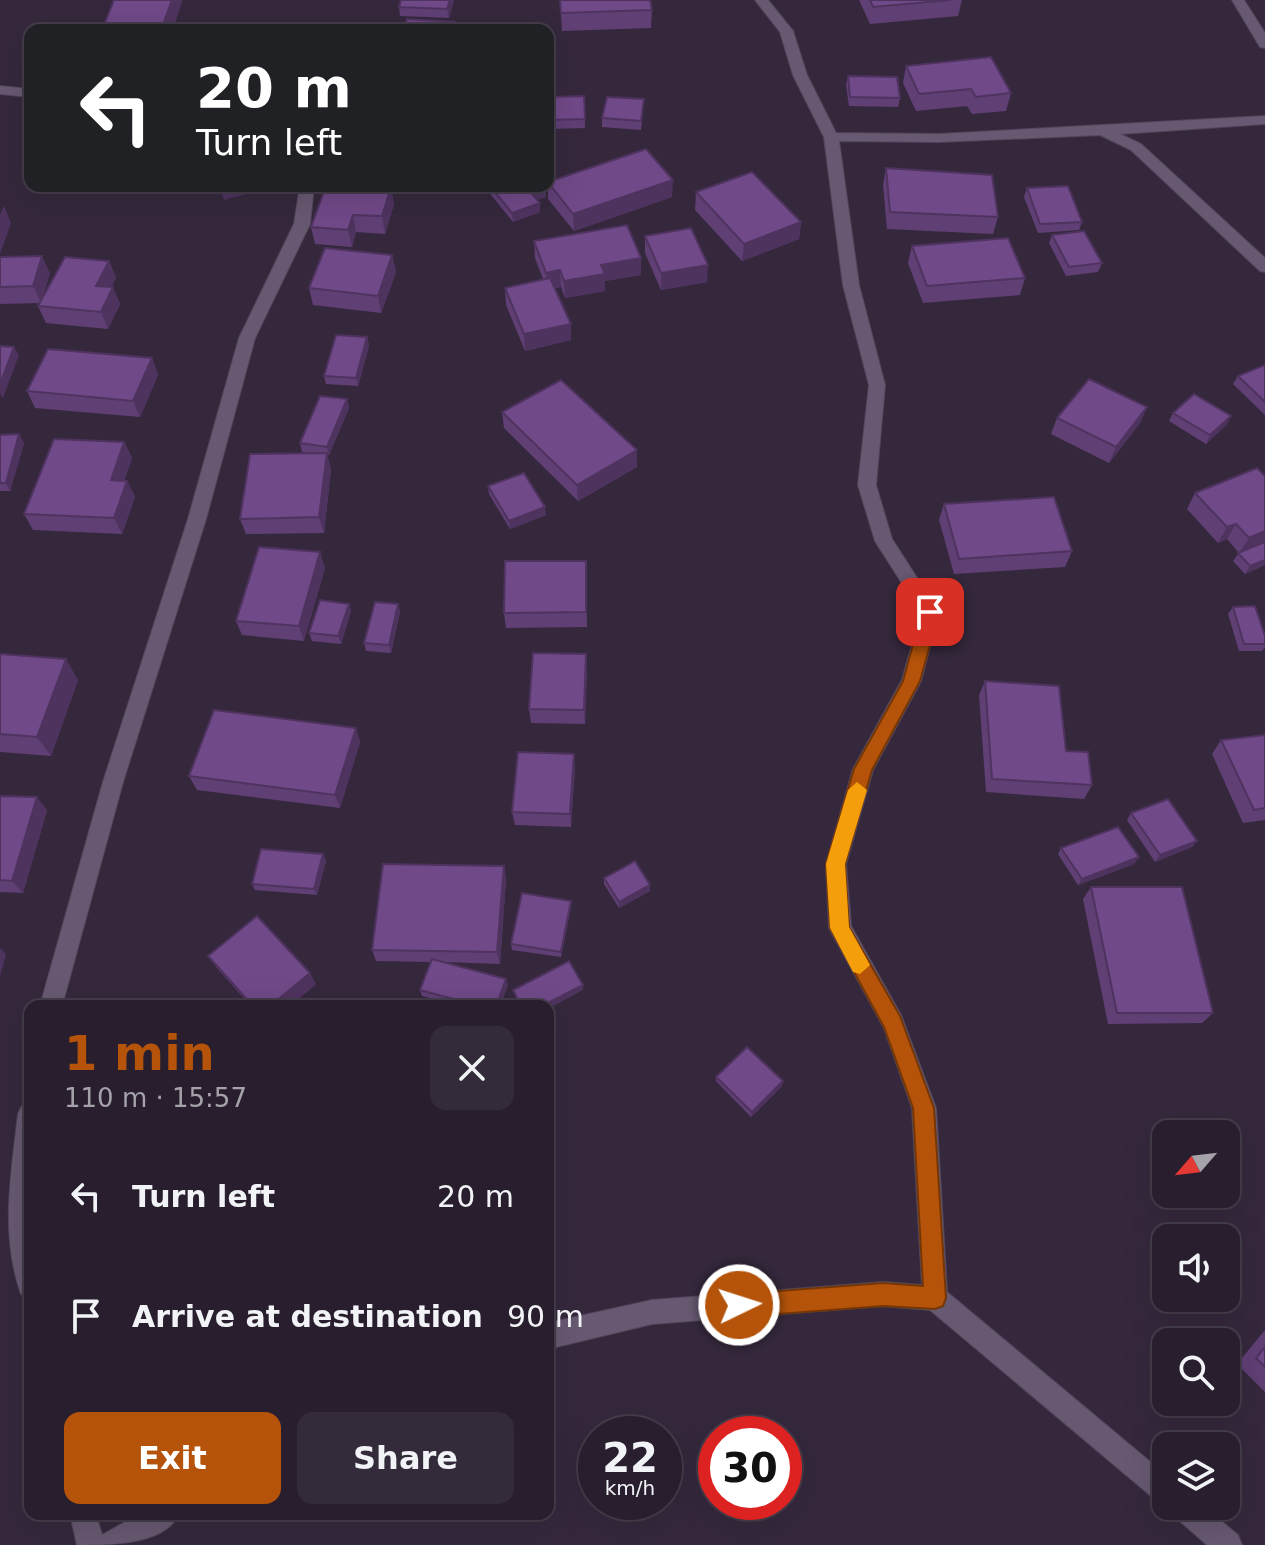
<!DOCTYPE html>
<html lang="en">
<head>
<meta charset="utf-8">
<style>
  body { margin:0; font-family:"DejaVu Sans",sans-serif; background:#342b3a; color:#f1f3f6; height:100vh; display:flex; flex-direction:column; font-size:30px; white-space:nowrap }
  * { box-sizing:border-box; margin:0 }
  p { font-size:26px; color:#a5a2aa }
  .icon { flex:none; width:44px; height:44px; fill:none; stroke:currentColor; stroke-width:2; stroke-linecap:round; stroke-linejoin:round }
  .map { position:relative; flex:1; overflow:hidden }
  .side { position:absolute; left:24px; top:1000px; width:530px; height:520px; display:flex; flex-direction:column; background:#281e2e; border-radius:16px; box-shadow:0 8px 32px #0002,0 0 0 2px #443c4a }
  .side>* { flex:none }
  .top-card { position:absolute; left:24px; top:24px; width:530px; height:168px; border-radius:16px; box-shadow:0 8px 32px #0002,0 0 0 2px #443c4a; background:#202124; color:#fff; overflow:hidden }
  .needle { width:52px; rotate:242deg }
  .tools { position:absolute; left:1152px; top:1120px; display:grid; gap:16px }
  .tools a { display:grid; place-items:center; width:88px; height:88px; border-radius:16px; background:#281e2e; box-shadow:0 8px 32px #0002,0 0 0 2px #443c4a; font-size:40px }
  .speed { position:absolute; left:578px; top:1416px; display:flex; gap:16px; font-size:40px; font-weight:700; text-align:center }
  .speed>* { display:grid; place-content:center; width:104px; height:104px; border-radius:50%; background:#281e2e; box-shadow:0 8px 32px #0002,0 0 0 2px #443c4a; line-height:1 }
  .speed small { font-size:20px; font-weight:400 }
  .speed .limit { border:12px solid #d22; background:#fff; color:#111 }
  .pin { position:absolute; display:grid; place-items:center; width:68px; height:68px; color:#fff; margin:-34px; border-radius:16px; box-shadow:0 4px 12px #0006 }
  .me { position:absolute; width:88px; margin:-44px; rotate:86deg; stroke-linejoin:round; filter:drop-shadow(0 0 6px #0008) }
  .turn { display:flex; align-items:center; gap:28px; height:168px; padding:0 40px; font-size:36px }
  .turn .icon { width:104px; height:104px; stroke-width:2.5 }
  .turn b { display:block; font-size:56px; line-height:68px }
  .round { display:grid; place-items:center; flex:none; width:84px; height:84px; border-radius:16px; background:#342b3a }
  .headline { display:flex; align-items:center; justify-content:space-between; height:136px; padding:0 40px }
  h1 { font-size:48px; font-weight:600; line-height:60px; color:#b45309 }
  .cta { display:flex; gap:16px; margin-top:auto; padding:16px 40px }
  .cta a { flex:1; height:92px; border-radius:16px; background:#b45309; color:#fff; font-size:32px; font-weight:600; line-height:92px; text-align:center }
  .cta a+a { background:#342b3a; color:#f1f3f6 }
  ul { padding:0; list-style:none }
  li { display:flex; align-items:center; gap:24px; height:120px; padding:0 40px }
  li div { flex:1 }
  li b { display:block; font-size:30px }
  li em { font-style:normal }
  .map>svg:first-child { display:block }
</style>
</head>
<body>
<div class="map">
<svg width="1265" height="1545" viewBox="0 0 1265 1545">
  <rect width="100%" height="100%" fill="#35283d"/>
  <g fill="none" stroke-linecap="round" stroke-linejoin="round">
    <defs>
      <g id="minor">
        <path d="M755,0H768L793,31L807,75L836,133L939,134L1265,116V124L1120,134L1141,144L1265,258V272L1260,271L1131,150L1100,135L939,142L839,141L859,285L885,385L876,485L892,539L939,612L921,681L873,770L846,864L851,926L901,1015L936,1108L947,1292L1166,1475V1505L1157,1501L930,1310L883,1306L652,1324L548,1349V1323L652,1300L883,1282L922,1285L912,1108L884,1028L829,928L826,864L853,769L902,680L921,613L875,541L858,485L869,385L843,285L824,137L793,75L780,32Z"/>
        <path d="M1232,0H1244L1265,33V48L1260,47Z"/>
        <path d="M0,86L30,89V97L0,94Z"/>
        <path d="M300,186H314L310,224L255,338L206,519L123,782L62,1006H40L103,782L188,519L239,338L294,224Z"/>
        <path d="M30,1103V1297L21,1294C0,1234 11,1176 18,1114L22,1106Z"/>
        <path d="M1169,1506H1203L1238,1535L1242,1545H1207L1173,1515Z"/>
        <path d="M70,1514H96L102,1535L139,1514H179C165,1545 109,1545 77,1545Z"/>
      </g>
    </defs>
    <use href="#minor" stroke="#514659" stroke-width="2"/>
    <use href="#minor" fill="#675971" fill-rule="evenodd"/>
  </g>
  <g fill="#603f75">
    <path d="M454,0L449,18L400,16L399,7Z"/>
    <path d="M560,0L652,10L651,28L562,31Z"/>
    <path d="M859,0H962L958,16L870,24Z"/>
    <path d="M906,66L1011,93L1006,111L972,114L967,106L916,111L903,83Z"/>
    <path d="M848,76L900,98L898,107L849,106L846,85Z"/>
    <path d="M584,96L585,128L548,129V97Z"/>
    <path d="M644,99L641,130L602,127V118Z"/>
    <path d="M886,168L998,217L993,234L887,229L883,185Z"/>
    <path d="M548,181L672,197L574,231L548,199Z"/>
    <path d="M326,186H418L416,192L391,190L394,204L385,234L356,232L352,247L315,244L311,227Z"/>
    <rect x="438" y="186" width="47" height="1"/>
    <path d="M490,186L546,188V197L537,200L540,212L513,222L491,195Z"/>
    <path d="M1027,188L1082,222L1079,230L1038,233L1024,197Z"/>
    <path d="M696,192L801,222L799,239L742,261L695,210Z"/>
    <path d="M1052,235L1102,263L1098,272L1066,276L1049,243Z"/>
    <path d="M645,236L707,282L661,290L645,253Z"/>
    <path d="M534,241L641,258V275L605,281V291L565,298L561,287L555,288L571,340L525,351L506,305L505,288L543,279L535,258Z"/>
    <path d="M912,246L1025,278L1020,295L923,303L908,263Z"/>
    <path d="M392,255L396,272L381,313L313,305L309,288Z"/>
    <path d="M0,257L50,273L42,299L109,261L116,278L111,287L120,304L108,329L46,323L38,306L40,303L0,304Z"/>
    <path d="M367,337L369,346L358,386L326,384L324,376Z"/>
    <path d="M152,358L158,375L140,417L35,408L27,391Z"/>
    <path d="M1265,365V415L1233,384L1238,376Z"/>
    <path d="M347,399L349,408L329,455H327L331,469L324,533L246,534L240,519L313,453L302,452L300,443Z"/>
    <path d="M1147,407L1140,423L1109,463L1051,434L1057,418Z"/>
    <path d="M502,412L637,467L578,501L504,428Z"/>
    <path d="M1173,413L1227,424L1206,444L1169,421Z"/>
    <path d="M0,435L24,443L10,491H0Z"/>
    <path d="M124,442L132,458L124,481H127L135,497L122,534L33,530L24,514Z"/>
    <path d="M1265,476V565L1245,574L1233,561L1239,553L1227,539L1218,543L1187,509L1195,493Z"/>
    <path d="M488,486L546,515L510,529L489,494Z"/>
    <path d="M944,504L1072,551L1065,567L954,574L939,520Z"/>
    <path d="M586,561L587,627L506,628L504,613Z"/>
    <path d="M325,568L304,641L242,635L236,621Z"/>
    <path d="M349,604L351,611L341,644L312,641L309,633Z"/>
    <path d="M398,604L400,612L391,653L366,651L364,643Z"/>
    <path d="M1233,607L1265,636V647L1262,651H1239L1228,614Z"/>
    <path d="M0,654L78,680L51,756L0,752Z"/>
    <path d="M587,668L585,724L531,723L529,709Z"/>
    <path d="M985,681L1092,785L1084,799L986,792L979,695Z"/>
    <path d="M356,728L360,742L340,808L197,790L189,776Z"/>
    <path d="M1265,735V820L1243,823L1212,754L1221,740Z"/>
    <path d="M575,767L571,827L515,825L512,812Z"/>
    <path d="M0,796L47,810L23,893L0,892Z"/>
    <path d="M1131,813L1197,841L1192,847L1155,862L1127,820Z"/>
    <path d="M1061,848L1139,857L1134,864L1078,885L1058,854Z"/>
    <path d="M323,854L326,861L317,895L255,890L252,884Z"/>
    <path d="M504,866L506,879L500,964L445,962L508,985L500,1006H461L422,996L420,990L430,962L376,961L372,950Z"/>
    <path d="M604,878L650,885V891L619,908L604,884Z"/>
    <path d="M1091,887L1213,1013L1202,1023L1108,1024L1083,899Z"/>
    <path d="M571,901V907L561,957L512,950L511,944Z"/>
    <path d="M208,956L316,984L290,1006H251L216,967Z"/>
    <path d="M716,1077L782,1086L751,1117L716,1081Z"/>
    <path d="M1265,1330V1392L1237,1364Z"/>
  </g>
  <g fill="#4e335f">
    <path d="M172,0H182V2L173,30H161Z"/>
    <path d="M450,0H454L449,18L447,9Z"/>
    <path d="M673,180L672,197L574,231L573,214Z"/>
    <path d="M240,186H244L246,194L224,200L221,192Z"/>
    <path d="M391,187L394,204L385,234L382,216Z"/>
    <path d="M546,188V197L532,202L531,193Z"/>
    <path d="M540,203V212L513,222L512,213Z"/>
    <path d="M4,206L11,223L0,254V215Z"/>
    <path d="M353,215L356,232L352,247L348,230Z"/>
    <path d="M801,222L799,239L742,261L744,244Z"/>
    <path d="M392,255L396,272L381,313L378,296Z"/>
    <path d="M42,256L50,273L41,303L33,286Z"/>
    <path d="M641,258V275L605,281V291L565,298L564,281L601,265Z"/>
    <path d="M109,261L116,278L103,303L96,286Z"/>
    <path d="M708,265L707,282L661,290V273Z"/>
    <path d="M560,270L561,287L547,289L546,273Z"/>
    <path d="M113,287L120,304L108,329L101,312Z"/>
    <path d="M571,324V340L525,351L524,334Z"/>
    <path d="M367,337L369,346L358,386L356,378Z"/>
    <path d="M14,347L19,355L3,398L0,393V384Z"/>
    <path d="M152,358L158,375L140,417L133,401Z"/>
    <path d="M347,399L349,408L329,455L327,447Z"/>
    <path d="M1147,407L1140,423L1109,463L1116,447Z"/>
    <path d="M1231,416L1227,424L1206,444L1210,435Z"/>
    <path d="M19,434L24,443L10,491L6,483Z"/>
    <path d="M124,442L132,458L119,496L111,480Z"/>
    <path d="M637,450V467L578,501L577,485Z"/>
    <path d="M327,453L331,469L324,533L319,517Z"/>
    <path d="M127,481L135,497L122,534L114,518Z"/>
    <path d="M545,507L546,515L510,529L509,521Z"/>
    <path d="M1236,524L1227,539L1218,543L1227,527Z"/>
    <path d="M1265,531V542L1239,553L1249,538Z"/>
    <path d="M320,552L325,568L304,641L299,626Z"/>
    <path d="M1265,560V565L1245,574L1250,566Z"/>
    <path d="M349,604L351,611L341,644L338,636Z"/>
    <path d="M398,604L400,612L391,653L389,645Z"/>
    <path d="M586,654L587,668L585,724L584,710Z"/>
    <path d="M66,659L78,680L51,756L37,737Z"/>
    <path d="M356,728L360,742L340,808L335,795Z"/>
    <path d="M574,754L575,767L571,827L570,814Z"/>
    <path d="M37,797L47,810L23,893L12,881Z"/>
    <path d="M1197,841L1192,847L1155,862L1160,855Z"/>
    <path d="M323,854L326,861L317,895L314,889Z"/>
    <path d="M1139,857L1134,864L1078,885L1082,879Z"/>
    <path d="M504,866L506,879L500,964L497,952Z"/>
    <path d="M650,885V891L619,908V902Z"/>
    <path d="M571,901V907L561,957V952Z"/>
    <path d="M0,948L6,954L0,977Z"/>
    <path d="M310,973L316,984L290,1006H270Z"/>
    <path d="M506,979L508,985L500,1006H496Z"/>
    <path d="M583,985V990L548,1009V1006H542Z"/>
    <path d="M783,1081L782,1086L751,1117L752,1112Z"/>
  </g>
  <g fill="#704988" stroke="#4e335f" stroke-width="2">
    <path d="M114,0H172L161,30H102Z"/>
    <path d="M401,0H450L447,9L399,7Z"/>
    <path d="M560,0H650L652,10L561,13Z"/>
    <path d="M870,0H951L873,7Z"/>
    <path d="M407,19L455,22L453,30H404Z"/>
    <path d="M991,57L1011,93L976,97L971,89L919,94L906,66Z"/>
    <path d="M848,76L897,77L900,98L850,97Z"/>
    <path d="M584,96L585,119L548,120V97Z"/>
    <path d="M607,97L644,99L641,121L602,118Z"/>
    <path d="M646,149L673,180L573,214L548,182Z"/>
    <path d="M886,168L992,175L998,217L890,212Z"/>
    <path d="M752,172L801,222L744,244L696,192Z"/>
    <path d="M218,186H240L221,192Z"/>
    <path d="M326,186H372L391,187L382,216L353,215L348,230L311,227Z"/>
    <path d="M490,186H544L546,188L531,193L540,203L512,213Z"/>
    <path d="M1068,186L1082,222L1040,224L1027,188Z"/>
    <path d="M627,225L641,258L601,265L605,274L564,281L560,270L546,273L534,241Z"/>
    <path d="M691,228L708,265L661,273L645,236Z"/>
    <path d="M1084,231L1102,263L1069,267L1052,235Z"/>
    <path d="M1008,238L1025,278L927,286L912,246Z"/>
    <path d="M325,248L392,255L378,296L309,288Z"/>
    <path d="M42,256L33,286L0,287V257Z"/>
    <path d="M65,257L109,261L96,286L113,287L101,312L38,306Z"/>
    <path d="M550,278L571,324L524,334L505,288Z"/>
    <path d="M336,335L367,337L356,378L324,376Z"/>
    <path d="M0,346L14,347L0,384Z"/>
    <path d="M48,349L152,358L133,401L27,391Z"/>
    <path d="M1265,365V402L1238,376Z"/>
    <path d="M1089,379L1147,407L1116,447L1057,418Z"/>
    <path d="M561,380L637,450L577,485L502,412Z"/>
    <path d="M1194,394L1231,416L1210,435L1173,413Z"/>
    <path d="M320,396L347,399L327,447L300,443Z"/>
    <path d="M19,434L6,483H0V435Z"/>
    <path d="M54,439L124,442L111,480L127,481L114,518L24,514Z"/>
    <path d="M327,453L319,517L240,519L250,454Z"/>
    <path d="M1257,468L1265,476V531L1249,538L1236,524L1227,527L1195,493Z"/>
    <path d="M524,473L545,507L509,521L488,486Z"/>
    <path d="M1054,497L1072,551L959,559L944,504Z"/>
    <path d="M1265,542V560L1250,566L1238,553Z"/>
    <path d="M259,547L320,552L299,626L236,621Z"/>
    <path d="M505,561H586V612L504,613Z"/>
    <path d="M320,600L349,604L338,636L309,633Z"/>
    <path d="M375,602L398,604L389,645L364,643Z"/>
    <path d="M1255,606L1265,636V644H1244L1233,607Z"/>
    <path d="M533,653L586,654L584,710L529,709Z"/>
    <path d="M0,654L66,659L37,737L0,734Z"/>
    <path d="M985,681L1059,686L1066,751L1088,752L1092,785L992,779Z"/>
    <path d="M214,710L356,728L335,795L189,776Z"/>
    <path d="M1265,735V808L1254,810L1221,740Z"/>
    <path d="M518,752L574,754L570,814L512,812Z"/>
    <path d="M0,796L37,797L12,881L0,880Z"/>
    <path d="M1168,799L1197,841L1160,855L1131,813Z"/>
    <path d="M1118,827L1139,857L1082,879L1061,848Z"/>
    <path d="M261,849L323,854L314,889L252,884Z"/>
    <path d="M635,861L650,885L619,902L604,878Z"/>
    <path d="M383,864L504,866L497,952L372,950Z"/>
    <path d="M1091,887H1182L1213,1013H1117Z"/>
    <path d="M522,893L571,901L561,952L511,944Z"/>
    <path d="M257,916L310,973L270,1006H253L208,956Z"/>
    <path d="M432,959L506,979L496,1006H480L420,990Z"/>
    <path d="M569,961L583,985L542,1006H521L513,990Z"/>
    <path d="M747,1047L783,1081L752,1112L716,1077Z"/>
    <path d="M1265,1347V1367L1256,1358Z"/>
  </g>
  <path fill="#b45309" stroke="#753606" stroke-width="2" d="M930,605L939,612L920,681L872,770L845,864L849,927L900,1016L934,1108L946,1298L943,1306L935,1309L883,1306L739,1317L731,1313L728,1305L731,1297L739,1294L883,1283L923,1286L913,1108L884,1027L830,928L826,864L854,769L903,681L922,612Z"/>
  <path fill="#f59e0b" d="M857,782L867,790L845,864L849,927L870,965L860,974L853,972L830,928L826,864L848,790Z"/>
</svg>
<div class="tools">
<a><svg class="needle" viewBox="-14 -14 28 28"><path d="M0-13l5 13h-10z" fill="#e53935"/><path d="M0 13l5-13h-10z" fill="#a5a2aa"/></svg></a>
<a><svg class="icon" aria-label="sound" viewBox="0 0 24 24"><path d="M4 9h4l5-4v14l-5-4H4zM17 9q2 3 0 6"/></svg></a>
<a><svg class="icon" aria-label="search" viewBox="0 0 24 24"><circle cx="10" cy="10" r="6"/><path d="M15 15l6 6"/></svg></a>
<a><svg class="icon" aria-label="layers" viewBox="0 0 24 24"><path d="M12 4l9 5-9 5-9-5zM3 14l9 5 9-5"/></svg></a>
</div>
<div class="speed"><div>22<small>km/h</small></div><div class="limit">30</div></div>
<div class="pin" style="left:930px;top:612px;background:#d93025"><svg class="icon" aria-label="arrive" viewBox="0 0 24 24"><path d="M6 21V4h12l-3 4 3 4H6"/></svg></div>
<svg class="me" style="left:739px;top:1305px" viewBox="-20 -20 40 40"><circle r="17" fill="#b45309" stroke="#fff" stroke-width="3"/><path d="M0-11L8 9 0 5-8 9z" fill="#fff"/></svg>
<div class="top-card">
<div class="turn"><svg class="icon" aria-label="left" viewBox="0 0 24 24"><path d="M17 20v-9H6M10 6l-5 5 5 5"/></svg><div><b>20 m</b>Turn left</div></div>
</div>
<section class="side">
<div class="headline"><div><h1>1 min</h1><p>110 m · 15:57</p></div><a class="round"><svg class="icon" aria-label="close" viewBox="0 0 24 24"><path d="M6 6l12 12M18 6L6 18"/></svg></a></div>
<ul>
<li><svg class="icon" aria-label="left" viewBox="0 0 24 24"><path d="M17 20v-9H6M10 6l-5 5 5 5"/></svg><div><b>Turn left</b></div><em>20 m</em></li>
<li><svg class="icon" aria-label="arrive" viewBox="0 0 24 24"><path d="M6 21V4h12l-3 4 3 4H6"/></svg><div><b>Arrive at destination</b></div><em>90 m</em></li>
</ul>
<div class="cta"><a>Exit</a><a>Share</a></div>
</section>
</div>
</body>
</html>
